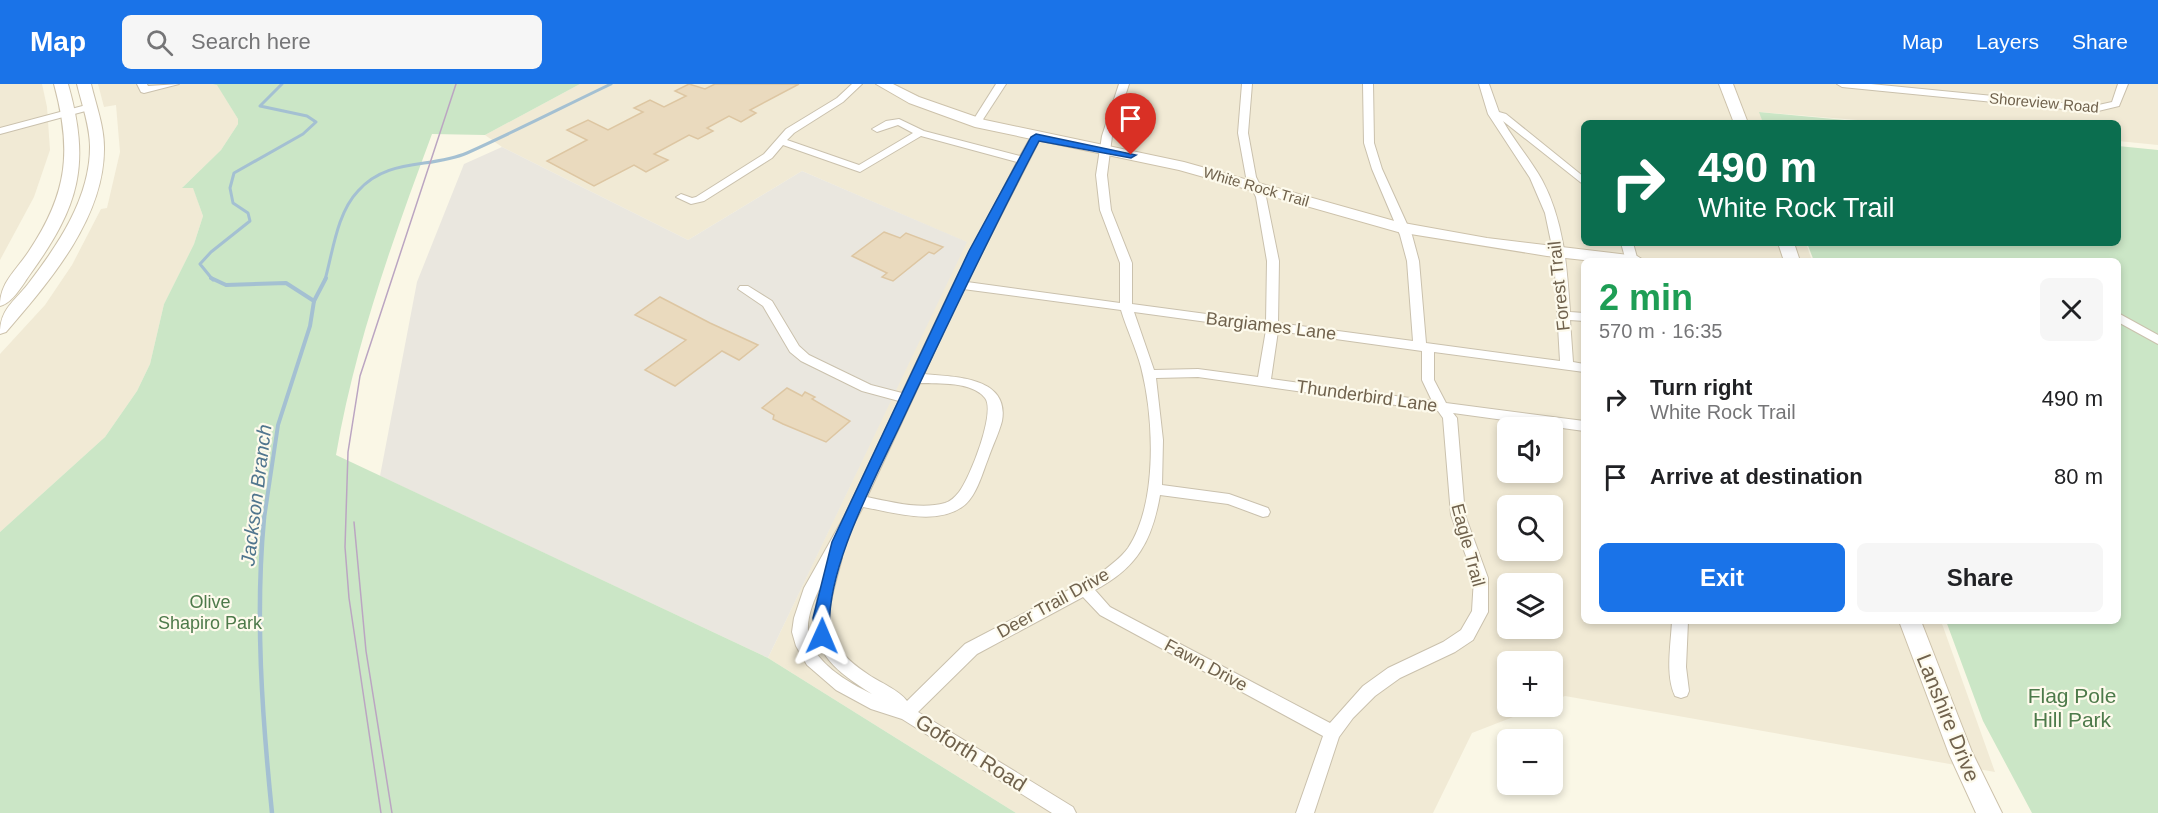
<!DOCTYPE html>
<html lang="en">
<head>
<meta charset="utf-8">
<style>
  body { margin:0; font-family:Helvetica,sans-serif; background:#f6f6f6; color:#202124; height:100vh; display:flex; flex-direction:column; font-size:22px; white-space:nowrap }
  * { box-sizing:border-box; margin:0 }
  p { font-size:20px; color:#757577 }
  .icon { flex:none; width:33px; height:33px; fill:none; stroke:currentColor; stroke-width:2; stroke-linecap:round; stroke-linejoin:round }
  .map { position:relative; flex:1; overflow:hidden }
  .panel { position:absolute; left:1581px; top:174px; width:540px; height:366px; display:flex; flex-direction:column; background:#fff; border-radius:9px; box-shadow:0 3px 9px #0003 }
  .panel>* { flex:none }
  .hud { position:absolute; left:1581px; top:36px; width:540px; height:126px; border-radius:9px; box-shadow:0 3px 9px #0003; background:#0b6e4f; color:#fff; overflow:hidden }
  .tools { position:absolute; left:1497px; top:333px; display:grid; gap:12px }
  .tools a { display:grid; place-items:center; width:66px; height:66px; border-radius:9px; background:#fff; box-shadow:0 3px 9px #0003; font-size:30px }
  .pin { position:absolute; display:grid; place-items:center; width:51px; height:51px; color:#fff; margin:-62px -26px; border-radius:50% 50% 50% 0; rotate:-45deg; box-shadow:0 0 6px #0007 }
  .pin .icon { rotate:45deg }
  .me { position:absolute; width:66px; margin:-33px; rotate:1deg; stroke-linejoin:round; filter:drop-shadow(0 0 4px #0008) }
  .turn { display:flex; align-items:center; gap:21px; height:126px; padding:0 18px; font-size:27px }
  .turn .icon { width:78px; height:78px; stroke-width:2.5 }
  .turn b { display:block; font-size:42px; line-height:51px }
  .round { display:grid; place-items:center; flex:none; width:63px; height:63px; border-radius:9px; background:#f6f6f6 }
  .head { display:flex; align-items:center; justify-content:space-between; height:102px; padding:0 18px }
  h1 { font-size:36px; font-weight:700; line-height:45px; color:#1e9e55 }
  .button { display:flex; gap:12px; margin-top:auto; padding:12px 18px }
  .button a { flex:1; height:69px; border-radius:9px; background:#1a73e8; color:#fff; font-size:24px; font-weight:700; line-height:69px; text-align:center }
  .button a+a { background:#f6f6f6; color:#202124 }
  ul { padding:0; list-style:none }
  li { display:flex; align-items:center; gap:18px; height:78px; padding:0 18px }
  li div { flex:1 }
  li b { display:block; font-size:22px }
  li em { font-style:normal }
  header { display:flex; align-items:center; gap:36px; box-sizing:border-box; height:84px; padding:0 30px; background:#1a73e8; color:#fff }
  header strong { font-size:28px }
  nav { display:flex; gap:33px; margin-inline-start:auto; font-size:21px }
  .search { width:420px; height:54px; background:#f6f6f6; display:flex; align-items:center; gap:15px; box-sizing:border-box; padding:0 21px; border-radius:9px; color:#757577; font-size:22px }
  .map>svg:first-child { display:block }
</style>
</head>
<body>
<header>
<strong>Map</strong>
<div class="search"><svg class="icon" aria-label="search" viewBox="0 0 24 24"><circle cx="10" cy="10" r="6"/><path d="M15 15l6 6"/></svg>Search here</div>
<nav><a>Map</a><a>Layers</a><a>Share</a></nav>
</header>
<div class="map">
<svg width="2158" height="729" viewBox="0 0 2158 729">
  <rect width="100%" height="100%" fill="#faf7e6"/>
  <g fill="#f1ead5" fill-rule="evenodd">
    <path d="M0,0H42L47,23L50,66L34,113L0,176Z"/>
    <path d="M98,0H217L238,35V40L221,66L183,103H193L203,132L194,160L164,220L150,280L137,307L105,353L0,448V270L45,221L72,181L101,125L107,124L120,68L116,21L104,23Z"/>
    <path d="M580,0H2158V61L2118,57V39H1894L1760,28L1763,39H1584V159H1806L1812,177H1584V537H1941L1995,688L1565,612L1553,617L1552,578H1508V622L1539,623L1472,649L1433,729H1016L768,574L966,158L802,87L688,156L502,63L485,51ZM1508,344H1552V388H1508ZM1508,422H1552V466H1508ZM1508,500H1552V544H1508Z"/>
  </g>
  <path fill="#eae7df" d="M502,63L688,156L802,87L967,158L768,574L380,392L417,198L464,80Z"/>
  <g fill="#cbe6c6">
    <path d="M213,0H580L485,51L432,50C393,155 355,260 336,371L768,574L1016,729H0V448L105,353L137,307L150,280L164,220L194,160L203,132L193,104H182L221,66L238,40V35L217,1Z"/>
    <path d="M1759,28L1876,39H1763Z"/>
    <path d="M2118,62L2158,66V729H2032L1983,637L1946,537H2118V177H1814L1807,159H2118Z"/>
  </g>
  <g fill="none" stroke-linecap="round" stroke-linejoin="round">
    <g stroke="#a4c0d2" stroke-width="3">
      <path d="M213,196L200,180L211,168L250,137L248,129L233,119L230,104L234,89L303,50L316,38L307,32L260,22L282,0"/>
      <path d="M325,196C333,167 337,129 358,107C388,73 430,85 467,69C516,47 563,23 611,0"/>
    </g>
    <g stroke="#a4c0d2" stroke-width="4">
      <path d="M211,194L226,201L286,199L314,217L310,242L278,341L264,435"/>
      <path d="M314,217L326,194"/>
    </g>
    <path stroke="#a4c0d2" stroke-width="4.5" d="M264,434C255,532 262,631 272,729"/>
  </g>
  <g fill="#eadabe" stroke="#ddc6a2" stroke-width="1.5">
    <path d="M689,0L705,5L715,0H799L750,26L756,29L741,38L729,32L707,44L713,47L698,55L689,51L654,70L668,76L646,88L634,81L594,102L547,77L587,56L567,46L588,36L608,46L643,28L634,24L650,16L664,23L686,12L675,7Z"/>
    <path d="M884,148L900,154L906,149L943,163L934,170L929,168L893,197L882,193L887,189L852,172Z"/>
    <path d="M660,213L710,239L758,261L739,276L722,267L675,302L645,286L686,256L635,231Z"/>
    <path d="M787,304L802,312L805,308L815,313L812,315L850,337L826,358L783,340L773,335L774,331L762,324Z"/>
  </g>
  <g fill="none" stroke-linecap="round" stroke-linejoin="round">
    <defs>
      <g id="street">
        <path d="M137,0H147L148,2L179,0L144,9L141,8Z"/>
        <path d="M852,0H862L843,18L794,49L787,56L859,81L913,49L898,41L877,48L872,45L886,37L899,35L924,47L1020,72L1032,51H1040L1041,53L967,198L1120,219V179L1100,126L1096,91L1102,52L1119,0H1129L1112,52L1107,91L1111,126L1132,179V220L1266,238L1267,177L1256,113L1246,93L1238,49L1242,0H1252L1248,49L1256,93L1266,113L1279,177L1278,239L1413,257L1407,177L1400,151L1372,85L1364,59L1363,0H1373L1374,59L1382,85L1412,151L1419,177L1426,259L1560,277L1554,172L1545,129L1530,94L1488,30L1479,0H1489L1499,28L1506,30L1584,93V101L1503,37C1515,58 1531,76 1542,96C1564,137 1567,183 1570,228L1584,229V237L1570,236L1573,278L1584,280V288L1434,268V296L1446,319L1584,337V347L1453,329L1457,334L1465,431L1488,494V528L1473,556L1455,568L1400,594L1375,612L1353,634L1339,653L1314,729H1296L1323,652L1100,531L1083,513L977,570L918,628L1073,723L1076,729H1052L902,635L871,625L836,606L807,581L796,562L792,548L794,534L804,504L844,433L899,317L862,307L801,277L790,268L763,222L738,205L740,202H748L772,217L799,262L809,271L871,301L902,309L953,201L1017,78L921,52L860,88L783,61L772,74L704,117L691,120L676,113L681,110L692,114L696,113L764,70L786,45L837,14ZM963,205L1121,226C1127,246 1136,264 1141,283C1154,334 1158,419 1128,464C1121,474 1110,481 1101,489L965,560L907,617C899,606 881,599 869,591C814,555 828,529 842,474L838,469L863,423C892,428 935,442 962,423C976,414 982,390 988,375C992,363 999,349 1002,337C1010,292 953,293 924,290ZM1134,228L1266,246L1258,293L1198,285L1154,286ZM1278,247L1422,267V296L1432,317L1271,295ZM1198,293L1438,327L1443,334L1451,431L1474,494L1472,527L1461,546L1443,558L1388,584L1363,602L1330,639L1110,523L1095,506C1137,484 1152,457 1160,411L1228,420L1263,433L1268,432L1270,428L1268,424L1229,410L1162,401L1163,356L1156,294ZM920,299C939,300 972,297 985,314C996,328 970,394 959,408C955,413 951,417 945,419C921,426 891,418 867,413ZM820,503C805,560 825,581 872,610C849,599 810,577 808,547C807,532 814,516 820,503Z"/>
        <path d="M996,0H1006L980,40H974L972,38Z"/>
        <path d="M1837,0H1871L2094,22L2112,18L2118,0H2128L2119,22L2094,28L1842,3Z"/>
        <path d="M90,20L93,21V25L0,50V44Z"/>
        <path d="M1621,159H1633L1638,177H1626Z"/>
        <path d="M2118,229L2158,251V260L2118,238Z"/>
        <path d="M1672,537H1688L1686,583L1689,607L1687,612L1681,614L1675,612C1665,591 1671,560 1672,537Z"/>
      </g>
      <g id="secondary">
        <path d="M54,0H68C91,81 79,122 31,189C23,200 13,219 0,222C0,198 16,187 29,167C68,109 72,66 54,0Z"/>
        <path d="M77,0H91C96,21 104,42 104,63C105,134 49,198 6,248L0,250C0,225 13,219 28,200C58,161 90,114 90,63C90,42 82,21 77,0Z"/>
        <path d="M876,0H893L919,13L985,36L1184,78L1398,138L1487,154L1637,172L1645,177H1593L1547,172L1398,148L1179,86L975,43L909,19Z"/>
        <path d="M1719,0H1733L1748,39H1734Z"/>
        <path d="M1778,159H1794L1800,177H1784Z"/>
        <path d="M1899,537H1921L1972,668L2002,729H1976L1949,670Z"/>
      </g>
    </defs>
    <use href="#street" stroke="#cac1ad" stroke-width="2"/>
    <use href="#secondary" stroke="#cdc2ab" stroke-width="2"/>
    <use href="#street" fill="#fff" fill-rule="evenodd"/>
    <use href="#secondary" fill="#fff" fill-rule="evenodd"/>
    <g stroke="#bba5c2" stroke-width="1.5">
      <path d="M354,438L366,567L392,729"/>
      <path d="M381,729L349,514L345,463L348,368L360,292L456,0"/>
    </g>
  </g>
  <path fill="#1a73e8" stroke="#114b97" stroke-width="1.5" d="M1036,50L1136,71L1131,74L1039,57C991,148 947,241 903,335C876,393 823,488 830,552L822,559L817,557L813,534L832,458L969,167L1031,53Z"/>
  <g text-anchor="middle" stroke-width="4.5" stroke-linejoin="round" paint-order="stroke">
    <g font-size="15" fill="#70624d" stroke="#fdfaec">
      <text transform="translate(2044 19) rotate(5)" y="5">Shoreview Road</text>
      <text transform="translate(1256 103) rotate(16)" y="5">White Rock Trail</text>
    </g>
    <g font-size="18" fill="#70624d" stroke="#fdfaec">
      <text transform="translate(1559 202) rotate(-96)" y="6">Forest Trail</text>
      <text transform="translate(1271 242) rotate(7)" y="6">Bargiames Lane</text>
      <text transform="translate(1367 312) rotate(8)" y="6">Thunderbird Lane</text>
      <text transform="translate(1468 461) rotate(75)" y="6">Eagle Trail</text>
      <text transform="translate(1053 519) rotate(-29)" y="6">Deer Trail Drive</text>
      <text transform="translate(1206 581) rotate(28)" y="6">Fawn Drive</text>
    </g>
    <g font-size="18" fill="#4d7a4a" stroke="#fdfaec">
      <text x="210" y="524">Olive<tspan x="210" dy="21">Shapiro Park</tspan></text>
    </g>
    <g font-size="20" font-style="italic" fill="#50768e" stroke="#fdfaec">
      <text transform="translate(256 411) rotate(-83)" y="7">Jackson Branch</text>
    </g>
    <g font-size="21" fill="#4d7a4a" stroke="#fdfaec">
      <text x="2072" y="619">Flag Pole<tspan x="2072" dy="24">Hill Park</tspan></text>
    </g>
    <g font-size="21" fill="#70624d" stroke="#fdfaec">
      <text transform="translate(1948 634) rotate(68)" y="7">Lanshire Drive</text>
      <text transform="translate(971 669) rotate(32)" y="7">Goforth Road</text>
    </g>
  </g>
</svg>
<div class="tools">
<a><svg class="icon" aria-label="sound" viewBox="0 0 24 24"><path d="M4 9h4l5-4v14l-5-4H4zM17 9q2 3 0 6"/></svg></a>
<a><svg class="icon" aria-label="search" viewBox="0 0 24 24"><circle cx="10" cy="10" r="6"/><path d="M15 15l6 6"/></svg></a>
<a><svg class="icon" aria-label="layers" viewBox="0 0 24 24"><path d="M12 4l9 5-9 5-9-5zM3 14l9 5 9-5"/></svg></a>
<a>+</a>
<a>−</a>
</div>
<div class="pin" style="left:1131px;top:71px;background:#d93025"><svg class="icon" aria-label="arrive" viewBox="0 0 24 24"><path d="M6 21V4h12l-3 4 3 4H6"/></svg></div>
<svg class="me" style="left:822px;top:552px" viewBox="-20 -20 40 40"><path d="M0-17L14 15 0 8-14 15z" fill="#1a73e8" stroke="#fff" stroke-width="4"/></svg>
<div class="hud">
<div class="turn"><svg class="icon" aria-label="right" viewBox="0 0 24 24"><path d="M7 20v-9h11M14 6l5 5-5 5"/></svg><div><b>490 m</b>White Rock Trail</div></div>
</div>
<section class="panel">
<div class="head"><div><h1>2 min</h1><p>570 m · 16:35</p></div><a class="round"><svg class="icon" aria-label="close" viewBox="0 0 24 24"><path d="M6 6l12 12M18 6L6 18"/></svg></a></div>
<ul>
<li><svg class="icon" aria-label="right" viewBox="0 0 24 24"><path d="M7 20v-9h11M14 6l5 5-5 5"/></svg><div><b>Turn right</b><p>White Rock Trail</p></div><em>490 m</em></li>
<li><svg class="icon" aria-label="arrive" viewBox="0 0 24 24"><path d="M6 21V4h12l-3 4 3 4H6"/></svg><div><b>Arrive at destination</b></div><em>80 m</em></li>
</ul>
<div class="button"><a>Exit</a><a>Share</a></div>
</section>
</div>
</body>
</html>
